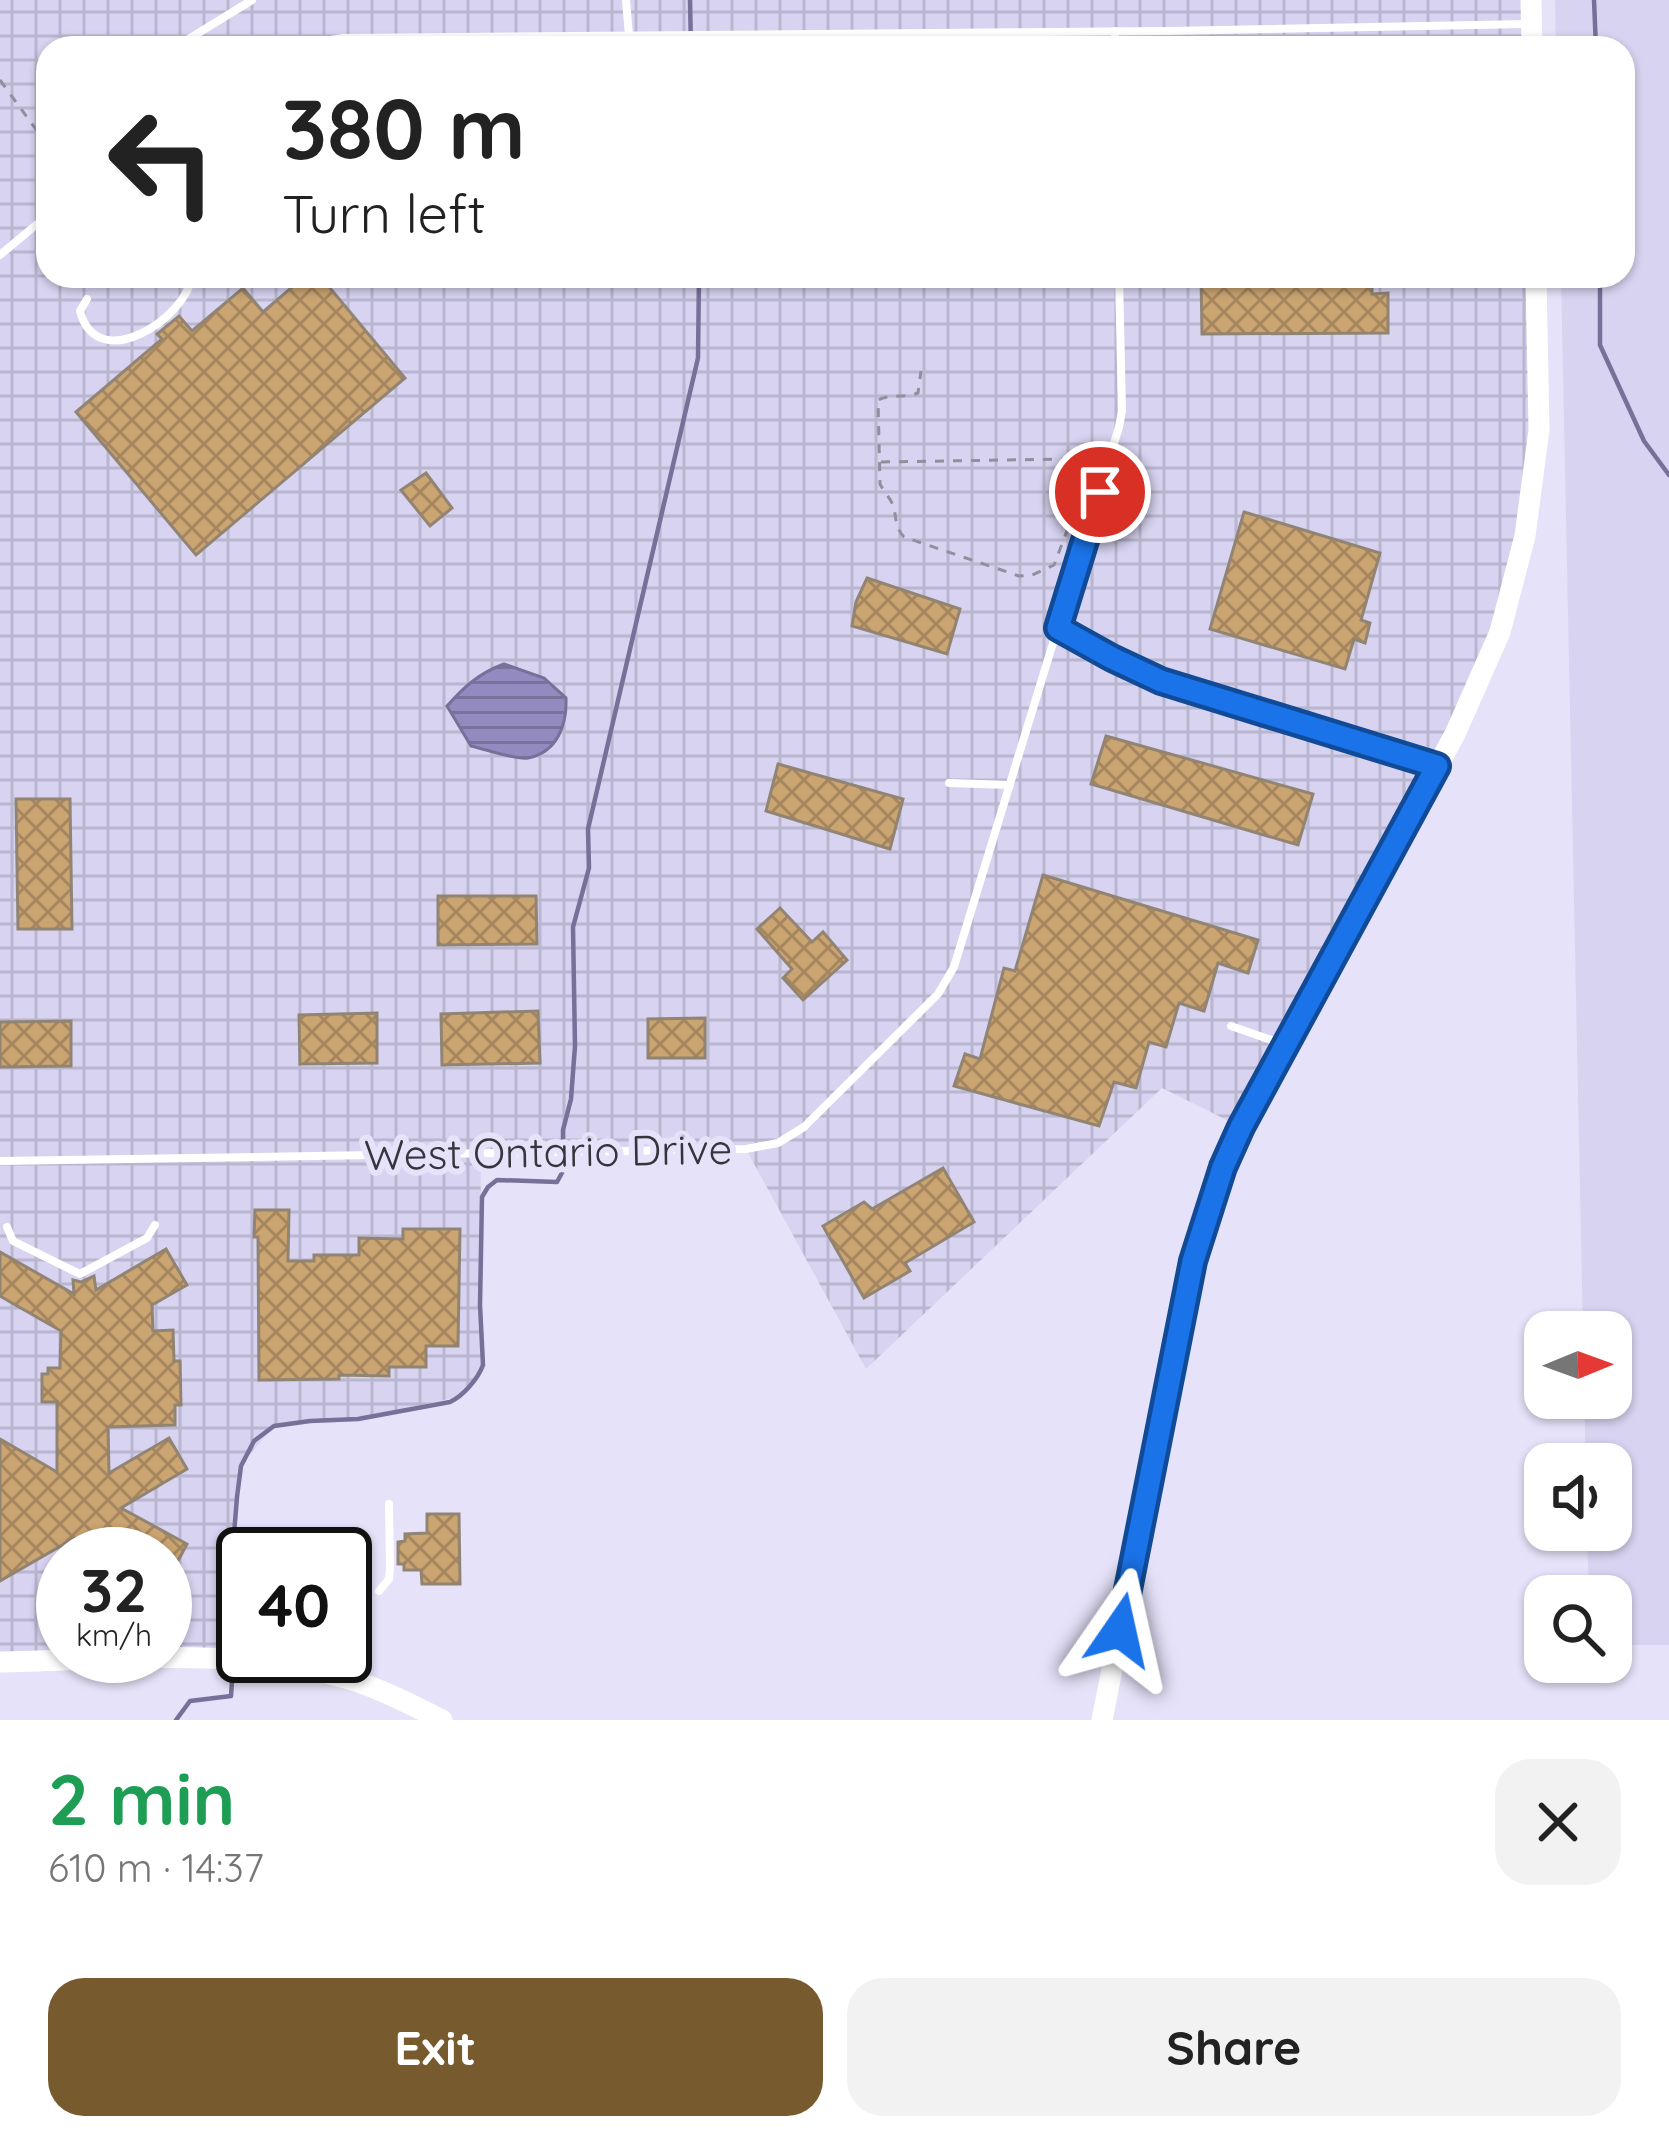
<!DOCTYPE html>
<html lang="en">
<head>
<meta charset="utf-8">
<style>
  body { margin:0; font-family:Quicksand,sans-serif; background:#f2f2f2; color:#222; height:100vh; display:flex; flex-direction:column; font-size:45px; white-space:nowrap }
  * { box-sizing:border-box; margin:0 }
  p { font-size:39px; color:#767676 }
  .icon { flex:none; width:66px; height:66px; fill:none; stroke:currentColor; stroke-width:2; stroke-linecap:round; stroke-linejoin:round }
  .map { position:relative; height:1720px; overflow:hidden }
  .drawer { display:flex; flex-direction:column; background:#fff; flex:1 }
  .drawer>* { flex:none }
  .guide { position:absolute; left:36px; top:36px; width:1599px; height:252px; border-radius:36px; box-shadow:0 3px 9px #0004; background:#fff; color:#222; overflow:hidden }
  .needle { width:78px; rotate:89deg }
  .tools { position:absolute; left:1524px; top:1311px; display:grid; gap:24px }
  .tools a { display:grid; place-items:center; width:108px; height:108px; border-radius:24px; background:#fff; box-shadow:0 3px 9px #0004; font-size:60px }
  .speed { position:absolute; left:36px; top:1527px; display:flex; gap:24px; font-size:60px; font-weight:700; text-align:center }
  .speed>* { display:grid; place-content:center; width:156px; height:156px; border-radius:50%; background:#fff; box-shadow:0 3px 9px #0004; line-height:1 }
  .speed small { font-size:30px; font-weight:400 }
  .speed .limit { border:6px solid #111; border-radius:18px; background:#fff; color:#111 }
  .pin { position:absolute; display:grid; place-items:center; width:102px; height:102px; color:#fff; margin:-51px; border:6px solid #fff; border-radius:50%; box-shadow:0 3px 12px #0007 }
  .me { position:absolute; width:132px; margin:-66px; rotate:11deg; stroke-linejoin:round; filter:drop-shadow(0 0 9px #0008) }
  .turn { display:flex; align-items:center; gap:42px; height:252px; padding:0 48px; font-size:54px }
  .turn .icon { width:156px; height:156px; stroke-width:2.5 }
  .turn b { display:block; font-size:84px; line-height:102px }
  .round { display:grid; place-items:center; flex:none; width:126px; height:126px; border-radius:36px; background:#f2f2f2 }
  .headline { display:flex; align-items:center; justify-content:space-between; height:204px; padding:0 48px }
  h1 { font-size:72px; font-weight:700; line-height:90px; color:#1e9e55 }
  .cta { display:flex; gap:24px; margin-top:auto; padding:24px 48px }
  .cta a { flex:1; height:138px; border-radius:36px; background:#785a2f; color:#fff; font-size:48px; font-weight:700; line-height:138px; text-align:center }
  .cta a+a { background:#f2f2f2; color:#222 }
  .map>svg:first-child { display:block }
</style>
</head>
<body>
<div class="map">
<svg width="1669" height="1720" viewBox="0 0 1669 1720">
  <defs>
    <pattern id="industrial-grid" width="8" height="8" patternUnits="userSpaceOnUse" patternTransform="scale(3)"><rect width="8" height="8" fill="#d7d3f0"/><path d="M0 4h8M4 0v8" fill="none" stroke="#b9b6cf"/></pattern>
    <pattern id="water-rules" width="6" height="5" patternUnits="userSpaceOnUse" patternTransform="scale(3)"><rect width="6" height="5" fill="#938ac0"/><path d="M0 2.5h6" fill="none" stroke="#79729d"/></pattern>
    <pattern id="building-cross-hatch" width="8" height="8" patternUnits="userSpaceOnUse" patternTransform="scale(3)"><rect width="8" height="8" fill="#caa471"/><path d="M0 0l8 8M0 8l8-8" fill="none" stroke="#a5865e"/></pattern>
  </defs>
  <rect width="100%" height="100%" fill="#e5e2f9"/>
  <path fill="#d7d3f0" d="M1555,0H1669V1645H1611V1596H1589L1587,1530H1611V1464H1586L1584,1398H1611V1332H1583L1561,276H1623V48H1556Z"/>
  <path fill="url(#industrial-grid)" fill-rule="evenodd" d="M0,0H1524L1525,48H48V276H1528L1531,500L1500,632L1241,1127L1162,1088L866,1369L746,1149L481,1154L480,1305L483,1365L462,1396L358,1419L310,1421L273,1427L240,1466L225,1660L0,1664ZM63,1554H165V1656H63Z"/>
  <path fill="url(#water-rules)" stroke="#777099" stroke-width="3" d="M504,664L544,678L566,698C567,724 558,752 528,758C515,760 485,749 471,746L447,706C464,687 479,673 504,664Z"/>
  <g fill="none" stroke-linecap="round" stroke-linejoin="round">
    <g stroke="#777099" stroke-width="4.5">
      <path d="M690,0L691,48"/>
      <path d="M1594,0L1596,48"/>
      <path d="M1600,276V345L1644,441L1669,475"/>
      <path d="M233,1654L231,1572L237,1497L241,1466L254,1441L274,1426L310,1421L358,1419L450,1402C463,1396 478,1379 483,1365L480,1305L482,1197L488,1187L497,1180L557,1182L563,1171V1130L571,1099L575,1046L573,927L589,868L588,829L698,358L699,276"/>
      <path d="M176,1720L190,1701L231,1696L233,1666"/>
    </g>
  </g>
  <g fill="url(#building-cross-hatch)" stroke="#928473" stroke-width="3">
    <path d="M305,276H320L405,378L196,555L76,412L162,339L157,334L179,316L192,331L243,288L263,312Z"/>
    <path d="M1201,276H1372V294L1388,293V333L1202,334Z"/>
    <path d="M426,473L452,508L430,526L401,490Z"/>
    <path d="M1244,512L1380,553L1361,620L1370,623L1365,643L1354,639L1345,669L1210,629Z"/>
    <path d="M867,578L960,609L947,654L852,626L856,602Z"/>
    <path d="M1106,736L1313,794L1298,845L1091,784Z"/>
    <path d="M778,764L903,799L890,849L766,811Z"/>
    <path d="M16,799H70L72,929H18Z"/>
    <path d="M1043,875L1258,940L1248,973L1218,963L1204,1011L1179,1003L1166,1047L1149,1042L1136,1088L1114,1082L1099,1126L954,1086L965,1054L980,1059L1004,968L1015,971Z"/>
    <path d="M438,896H536L537,944L438,945Z"/>
    <path d="M780,908L812,942L823,932L847,960L803,1000L783,978L792,969L757,929Z"/>
    <path d="M538,1011L540,1063L442,1065L441,1014Z"/>
    <path d="M377,1013V1063L300,1064L299,1015Z"/>
    <path d="M705,1018V1058H648V1019Z"/>
    <path d="M71,1021V1066L0,1067V1022Z"/>
    <path d="M943,1168L974,1222L905,1263L910,1271L864,1298L823,1226L864,1202L872,1209Z"/>
    <path d="M255,1210H289L288,1261H314V1255H359V1238L403,1239V1229H460L458,1346H426V1367H389V1376L339,1375V1379L259,1380L258,1237H254Z"/>
    <path d="M166,1249L187,1285L152,1305L153,1331L173,1330L174,1361H180L181,1405H175V1425L108,1427L109,1473L169,1438L187,1469L121,1508L187,1544L165,1585V1554H122L94,1538V1554H72L73,1539L0,1581V1439L57,1472V1402H42V1374H48V1368H60L61,1331L0,1296V1252L74,1294L73,1280L81,1282L94,1276L96,1290Z"/>
    <path d="M427,1514H459L460,1584H422L421,1570H404V1564H398V1542L405,1541V1534L427,1533Z"/>
  </g>
  <g fill="none" stroke-linecap="round" stroke-linejoin="round">
    <g stroke="#918f9e" stroke-width="3" stroke-dasharray="9 9" stroke-linecap="butt">
      <path d="M0,80L48,146"/>
      <path d="M881,462L1068,459L1083,464L1084,486L1054,565L1032,575L1019,576L904,537C894,526 897,518 893,505C890,498 884,492 880,484L878,400C890,394 905,398 918,393L921,371"/>
    </g>
    <g stroke="#fff" stroke-width="8">
      <path d="M626,0L629,36"/>
      <path d="M1115,31V48"/>
      <path d="M174,48L252,0"/>
      <path d="M281,48L343,38L1169,31L1530,24"/>
      <path d="M0,255L48,215"/>
      <path d="M87,299L80,311C97,376 186,319 192,276"/>
      <path d="M1058,628L1112,658L1161,681L1433,765"/>
      <path d="M949,783L1010,785"/>
      <path d="M1231,1026L1280,1043"/>
      <path d="M0,1161L746,1149L778,1143L804,1127L938,994L954,967L1119,427L1122,411L1119,276"/>
      <path d="M7,1227L13,1241L80,1274L147,1238L155,1225"/>
      <path d="M59,1581L63,1570"/>
      <path d="M379,1591L389,1579L390,1569L389,1504"/>
    </g>
    <g stroke="#fff" stroke-width="21">
      <path d="M1531,0L1532,48"/>
      <path d="M0,1662C115,1660 237,1646 349,1679C381,1689 412,1705 442,1720"/>
      <path d="M1102,1720L1193,1261L1223,1167L1241,1127L1455,734L1500,632L1525,536L1539,430L1536,276"/>
    </g>
  </g>
  <g fill="none" stroke-linecap="round" stroke-linejoin="round">
    <defs>
      <path id="route" d="M1100,492L1058,628L1112,658L1161,681L1437,766L1241,1127L1223,1167L1193,1261L1120,1630"/>
    </defs>
    <use href="#route" stroke="#114b97" stroke-width="30"/>
    <use href="#route" stroke="#1a73e8" stroke-width="21"/>
  </g>
  <g text-anchor="middle" stroke-width="12" stroke-linejoin="round" paint-order="stroke">
    <g font-size="42" fill="#36353d" stroke="#e5e2f9">
      <text transform="translate(548 1152) rotate(-1)" y="15">West Ontario Drive</text>
    </g>
  </g>
</svg>
<div class="tools">
<a><svg class="needle" viewBox="-14 -14 28 28"><path d="M0-13l5 13h-10z" fill="#e53935"/><path d="M0 13l5-13h-10z" fill="#767676"/></svg></a>
<a><svg class="icon" aria-label="sound" viewBox="0 0 24 24"><path d="M4 9h4l5-4v14l-5-4H4zM17 9q2 3 0 6"/></svg></a>
<a><svg class="icon" aria-label="search" viewBox="0 0 24 24"><circle cx="10" cy="10" r="6"/><path d="M15 15l6 6"/></svg></a>
</div>
<div class="speed"><div>32<small>km/h</small></div><div class="limit">40</div></div>
<div class="pin" style="left:1100px;top:492px;background:#d93025"><svg class="icon" aria-label="arrive" viewBox="0 0 24 24"><path d="M6 21V4h12l-3 4 3 4H6"/></svg></div>
<svg class="me" style="left:1120px;top:1630px" viewBox="-20 -20 40 40"><path d="M0-17L14 15 0 8-14 15z" fill="#1a73e8" stroke="#fff" stroke-width="4"/></svg>
<div class="guide">
<div class="turn"><svg class="icon" aria-label="left" viewBox="0 0 24 24"><path d="M17 20v-9H6M10 6l-5 5 5 5"/></svg><div><b>380 m</b>Turn left</div></div>
</div>
</div>
<section class="drawer">
<div class="headline"><div><h1>2 min</h1><p>610 m · 14:37</p></div><a class="round"><svg class="icon" aria-label="close" viewBox="0 0 24 24"><path d="M6 6l12 12M18 6L6 18"/></svg></a></div>
<div class="cta"><a>Exit</a><a>Share</a></div>
</section>
</body>
</html>
